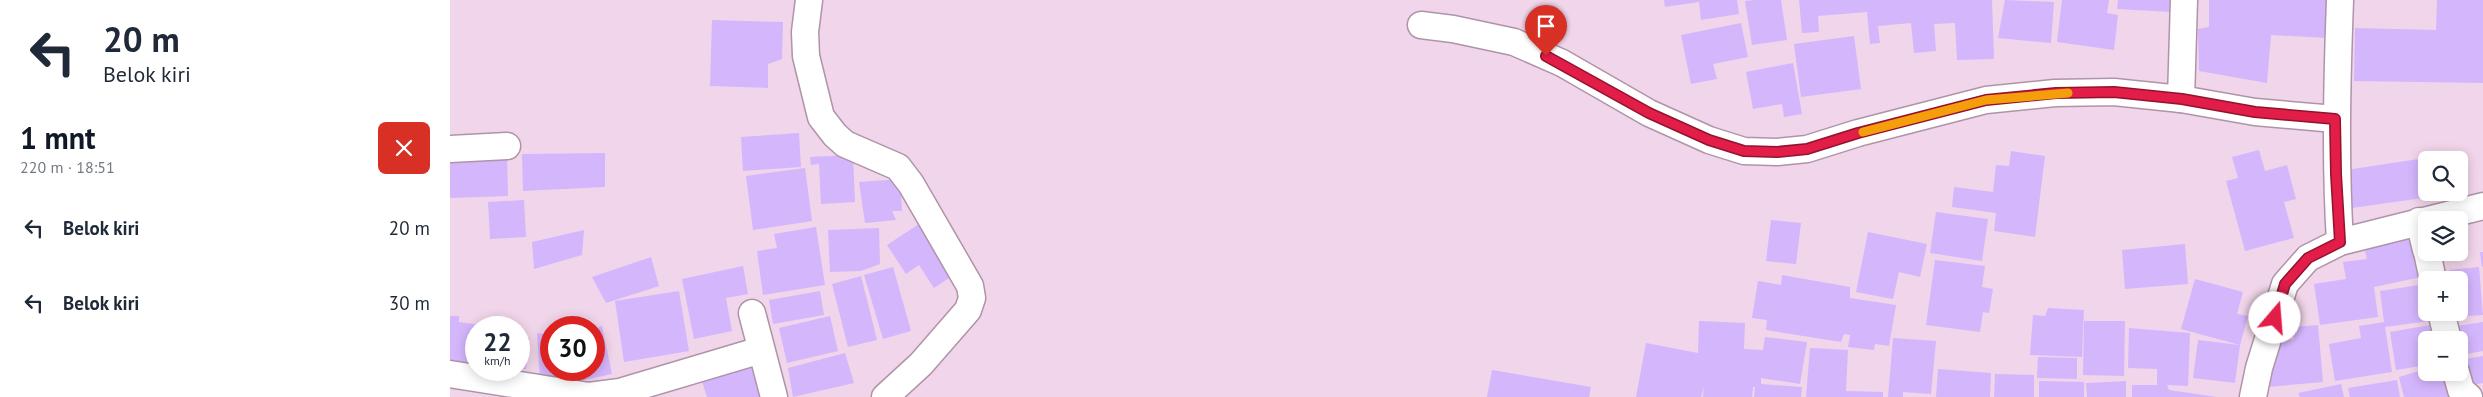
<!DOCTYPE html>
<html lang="id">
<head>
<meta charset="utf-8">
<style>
  body { margin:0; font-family:"PT Sans",sans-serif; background:#f6f6f7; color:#1f2937; height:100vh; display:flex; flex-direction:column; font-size:19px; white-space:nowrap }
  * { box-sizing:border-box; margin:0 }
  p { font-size:16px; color:#747a83 }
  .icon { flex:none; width:28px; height:28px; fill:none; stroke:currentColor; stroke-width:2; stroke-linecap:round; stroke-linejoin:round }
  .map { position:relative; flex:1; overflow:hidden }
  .details { display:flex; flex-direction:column; background:#fff; width:450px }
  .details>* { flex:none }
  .banner { background:#fff; color:#1f2937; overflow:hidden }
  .tools { position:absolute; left:1968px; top:151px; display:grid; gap:10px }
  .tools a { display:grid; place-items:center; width:50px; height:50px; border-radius:8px; background:#fff; box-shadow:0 2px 12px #0003; font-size:25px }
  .speed { position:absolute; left:15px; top:316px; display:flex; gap:10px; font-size:25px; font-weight:700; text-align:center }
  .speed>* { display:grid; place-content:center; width:65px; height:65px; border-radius:50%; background:#fff; box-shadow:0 2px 12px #0003; line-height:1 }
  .speed small { font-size:12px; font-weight:400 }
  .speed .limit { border:8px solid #d22; background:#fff; color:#111 }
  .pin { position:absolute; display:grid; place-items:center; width:42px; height:42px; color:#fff; margin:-51px -21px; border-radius:50% 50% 50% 0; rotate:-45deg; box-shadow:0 0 5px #0007 }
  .pin .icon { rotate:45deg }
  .me { position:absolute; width:55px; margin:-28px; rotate:18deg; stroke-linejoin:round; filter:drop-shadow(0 0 4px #0008) }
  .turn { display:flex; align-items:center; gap:18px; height:105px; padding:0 20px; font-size:22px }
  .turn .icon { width:65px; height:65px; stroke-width:2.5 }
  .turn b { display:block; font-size:35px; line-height:42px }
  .round { display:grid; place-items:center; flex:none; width:52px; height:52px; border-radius:8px; background:#f6f6f7 }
  .summary { display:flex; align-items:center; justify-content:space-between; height:85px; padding:0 20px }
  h1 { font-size:30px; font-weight:800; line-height:38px; color:#111827 }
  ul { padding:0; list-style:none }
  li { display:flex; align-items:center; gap:15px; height:75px; padding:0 20px }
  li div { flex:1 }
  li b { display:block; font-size:19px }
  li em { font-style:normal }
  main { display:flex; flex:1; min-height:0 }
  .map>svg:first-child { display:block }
</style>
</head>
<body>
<main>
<section class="details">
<div class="banner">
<div class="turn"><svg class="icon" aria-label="left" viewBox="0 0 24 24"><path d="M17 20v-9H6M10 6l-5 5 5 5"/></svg><div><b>20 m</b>Belok kiri</div></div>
</div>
<div class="summary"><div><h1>1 mnt</h1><p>220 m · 18:51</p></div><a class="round" style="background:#d93025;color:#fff"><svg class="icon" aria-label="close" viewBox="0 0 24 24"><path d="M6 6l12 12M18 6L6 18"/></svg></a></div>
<ul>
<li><svg class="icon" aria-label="left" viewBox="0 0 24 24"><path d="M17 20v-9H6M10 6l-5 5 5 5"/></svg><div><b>Belok kiri</b></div><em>20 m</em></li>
<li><svg class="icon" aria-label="left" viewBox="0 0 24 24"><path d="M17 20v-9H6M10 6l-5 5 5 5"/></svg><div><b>Belok kiri</b></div><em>30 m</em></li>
</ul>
</section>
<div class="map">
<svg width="2033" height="397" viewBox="0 0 2033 397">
  <rect width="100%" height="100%" fill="#f1d5ea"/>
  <g fill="#d4b6fd">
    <path d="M1214,0H1287L1289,14L1251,20L1249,2L1215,7Z"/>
    <path d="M1305,0H1331L1337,40L1302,45L1295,1Z"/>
    <path d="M1349,0H1542L1544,59L1507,60L1505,23L1484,24L1486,51L1464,53L1461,23L1428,26L1430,43L1420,44L1417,12L1368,16L1369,32L1352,33Z"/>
    <path d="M1555,0L1604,2L1601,43L1548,38Z"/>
    <path d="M1612,0H1659L1657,13L1668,15L1664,50L1607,42Z"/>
    <path d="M1668,0H1723L1722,12L1667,9Z"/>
    <path d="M1759,0H1878L1877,38L1821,35L1817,83L1749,71L1748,29L1759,27Z"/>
    <path d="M1987,0H2033V83L1904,81L1905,28L1986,30Z"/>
    <path d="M262,20L333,22L332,59L318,64V88L260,86Z"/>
    <path d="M1291,23L1298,57L1263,64L1267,79L1241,84L1231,35Z"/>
    <path d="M1404,36L1411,89L1351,97L1344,44Z"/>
    <path d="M1343,63L1352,114L1334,117L1332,104L1303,109L1296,72Z"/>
    <path d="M349,133L351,167L293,171L291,137Z"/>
    <path d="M1809,150L1815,171L1837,165L1846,199L1834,202L1844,238L1795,251L1776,181L1788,178L1782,157Z"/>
    <path d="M1561,151L1595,156L1585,237L1544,231L1546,213L1502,207L1504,187L1543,192L1546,165L1559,166Z"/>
    <path d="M155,153V187L73,191L72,154Z"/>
    <path d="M2002,154L2003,160H1976V192L2001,194L1902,208L1896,170Z"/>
    <path d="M57,155L58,196L0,198V157Z"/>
    <path d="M403,155L405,202L371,204L369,164L361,165L360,157Z"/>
    <path d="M355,168L362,221L303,230L296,176Z"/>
    <path d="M450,179L452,211H442L446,220L415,223L409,182Z"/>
    <path d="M74,200L76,237L40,239L38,202Z"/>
    <path d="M1486,212L1538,219L1532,261L1480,253Z"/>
    <path d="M1321,220L1351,223L1346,264L1316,261Z"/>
    <path d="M469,224L502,276L484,288L469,265L456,274L437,245Z"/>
    <path d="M366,227L375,285L313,295L307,251L327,248L324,234Z"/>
    <path d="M429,228L430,264L411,271L380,272L378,230Z"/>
    <path d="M134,230L132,255L84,269L82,242Z"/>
    <path d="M1418,232L1477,244L1470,277L1449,272L1443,299L1406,292Z"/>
    <path d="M1966,232L1976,276L1924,287L1928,317L1870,325L1864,284L1896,279L1893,262L1917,259L1913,241Z"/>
    <path d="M1735,244L1738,284L1675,289L1672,250Z"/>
    <path d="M2030,252H2033V267H2032Z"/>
    <path d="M201,257L209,286L156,303L142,277Z"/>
    <path d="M1485,260L1535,266L1532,287L1543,289L1539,313L1533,312L1530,332L1476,325Z"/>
    <path d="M293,266L298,294L276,298L282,331L244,339L232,279Z"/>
    <path d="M443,267L461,331L433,339L414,275Z"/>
    <path d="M2029,267L2033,315L2004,317V312H2009V280H2000L1999,270Z"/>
    <path d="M1332,275L1400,287V298L1446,305L1439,346L1425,344L1424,350L1398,347L1400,335L1394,334L1391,342L1316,330L1317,320L1302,318L1308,281L1331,285Z"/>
    <path d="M411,276L427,340L398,347L382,284Z"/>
    <path d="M1745,279L1793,292L1787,314L1798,316L1790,345L1731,329Z"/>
    <path d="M1976,284V312H1985L1986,320L1935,327L1942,372L1885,381L1879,344L1911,338L1909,326L1934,322L1930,291Z"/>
    <path d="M229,291L239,351L174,362L165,301Z"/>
    <path d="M370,291L374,315L323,324L319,300Z"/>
    <path d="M1598,308L1634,310L1632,357L1580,355L1583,315L1595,316Z"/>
    <path d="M0,316H9V322L39,326L26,328V367L0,365Z"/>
    <path d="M380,316L388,351L337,363L329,328Z"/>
    <path d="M1249,321L1295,323L1294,349L1313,350L1315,337L1357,342L1350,384L1311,378V384L1352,387L1351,397H1304L1305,387H1303L1302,397H1253L1254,386L1251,397H1186L1196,343L1248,353Z"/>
    <path d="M1634,321H1675L1674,376L1633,375Z"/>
    <path d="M2033,322V351L2012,355L2007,326Z"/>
    <path d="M1992,323L1995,340H1976V365L1946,370L1940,332Z"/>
    <path d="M1868,325L1873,382L1817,387L1821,342L1844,339L1843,327Z"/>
    <path d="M152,326L162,374L130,381L128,370H144V329Z"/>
    <path d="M1679,328L1740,333L1738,386L1717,385L1719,390L1767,397H1682V385H1707V369L1678,368Z"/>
    <path d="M87,333L101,335V370H115V376L90,379Z"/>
    <path d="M69,338H79L76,369H69Z"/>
    <path d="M1443,338L1486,341L1481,394L1453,392V397H1438Z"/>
    <path d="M1748,340L1790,345L1785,383L1743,378Z"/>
    <path d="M1360,348L1398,350L1396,391L1433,392V397H1356Z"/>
    <path d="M395,353L404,383L343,397L338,368Z"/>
    <path d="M2033,356V383L2019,386L2015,359Z"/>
    <path d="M1588,357L1627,358V379L1587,378Z"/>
    <path d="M307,361L316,397H257L250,375Z"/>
    <path d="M1488,369L1541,373L1540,397H1486Z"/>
    <path d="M1976,369V372H2002L2009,397H1954L1949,377Z"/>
    <path d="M1042,370L1141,387L1139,397H1037Z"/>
    <path d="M1545,374L1584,375V397H1544Z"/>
    <path d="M1947,380L1950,397H1900L1898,388Z"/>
    <path d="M1589,381L1634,382V397H1589Z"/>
    <path d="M1676,381V397H1637L1636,383Z"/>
    <path d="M1891,384L1894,397H1850L1848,393Z"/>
  </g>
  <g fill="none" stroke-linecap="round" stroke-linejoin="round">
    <defs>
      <g id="minor">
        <path d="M359,0L355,32L356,56L371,117L385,135L395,144L448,167L461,184L520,286L522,298L518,310L471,364L435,397"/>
        <path d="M971,25L1003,29L1064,42L1112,63L1199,113L1259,140L1294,151L1327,152L1357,149L1408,133L1536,100L1605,93L1664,92L1731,99L1805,112L1885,119"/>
        <path d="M1731,99L1734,0"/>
        <path d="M0,149L57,146"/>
        <path d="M1969,221L1976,250"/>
        <path d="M1890,242C1885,161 1887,81 1890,0"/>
        <path d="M1977,252L1983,280"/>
        <path d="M1991,312L1998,340"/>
        <path d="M302,313L324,397"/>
        <path d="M2006,372L2011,390L2019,397"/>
        <path d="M0,374L139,396L170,392L311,350"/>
        <path d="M1803,397L1809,368L1835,284L1858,258L1890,242L2033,206"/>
      </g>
    </defs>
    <use href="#minor" stroke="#af94a8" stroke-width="29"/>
    <use href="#minor" stroke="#fff" stroke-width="26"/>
  </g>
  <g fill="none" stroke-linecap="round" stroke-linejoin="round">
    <defs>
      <path id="route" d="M1096,56L1199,113L1259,140L1294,151L1327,152L1357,149L1408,133L1536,100L1606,93L1664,92L1732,99L1805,112L1885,119L1886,174L1890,242L1858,258L1835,284L1825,318"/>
    </defs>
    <use href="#route" stroke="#92132f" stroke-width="12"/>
    <use href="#route" stroke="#e11d48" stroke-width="9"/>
    <path stroke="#f59e0b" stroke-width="9" d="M1413,132L1536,100L1618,93"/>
  </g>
</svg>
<div class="tools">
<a><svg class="icon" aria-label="search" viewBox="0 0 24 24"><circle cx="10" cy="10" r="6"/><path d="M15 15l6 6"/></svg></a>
<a><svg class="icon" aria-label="layers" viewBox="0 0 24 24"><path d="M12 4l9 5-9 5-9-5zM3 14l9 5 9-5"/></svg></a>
<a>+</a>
<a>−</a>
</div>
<div class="speed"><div>22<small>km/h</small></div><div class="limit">30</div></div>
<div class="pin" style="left:1096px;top:56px;background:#d93025"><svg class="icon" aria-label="arrive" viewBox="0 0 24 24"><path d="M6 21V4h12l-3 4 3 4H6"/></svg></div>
<svg class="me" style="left:1825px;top:318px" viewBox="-20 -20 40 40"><circle r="19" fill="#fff"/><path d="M0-13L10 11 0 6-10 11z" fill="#e11d48"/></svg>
</div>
</main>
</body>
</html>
